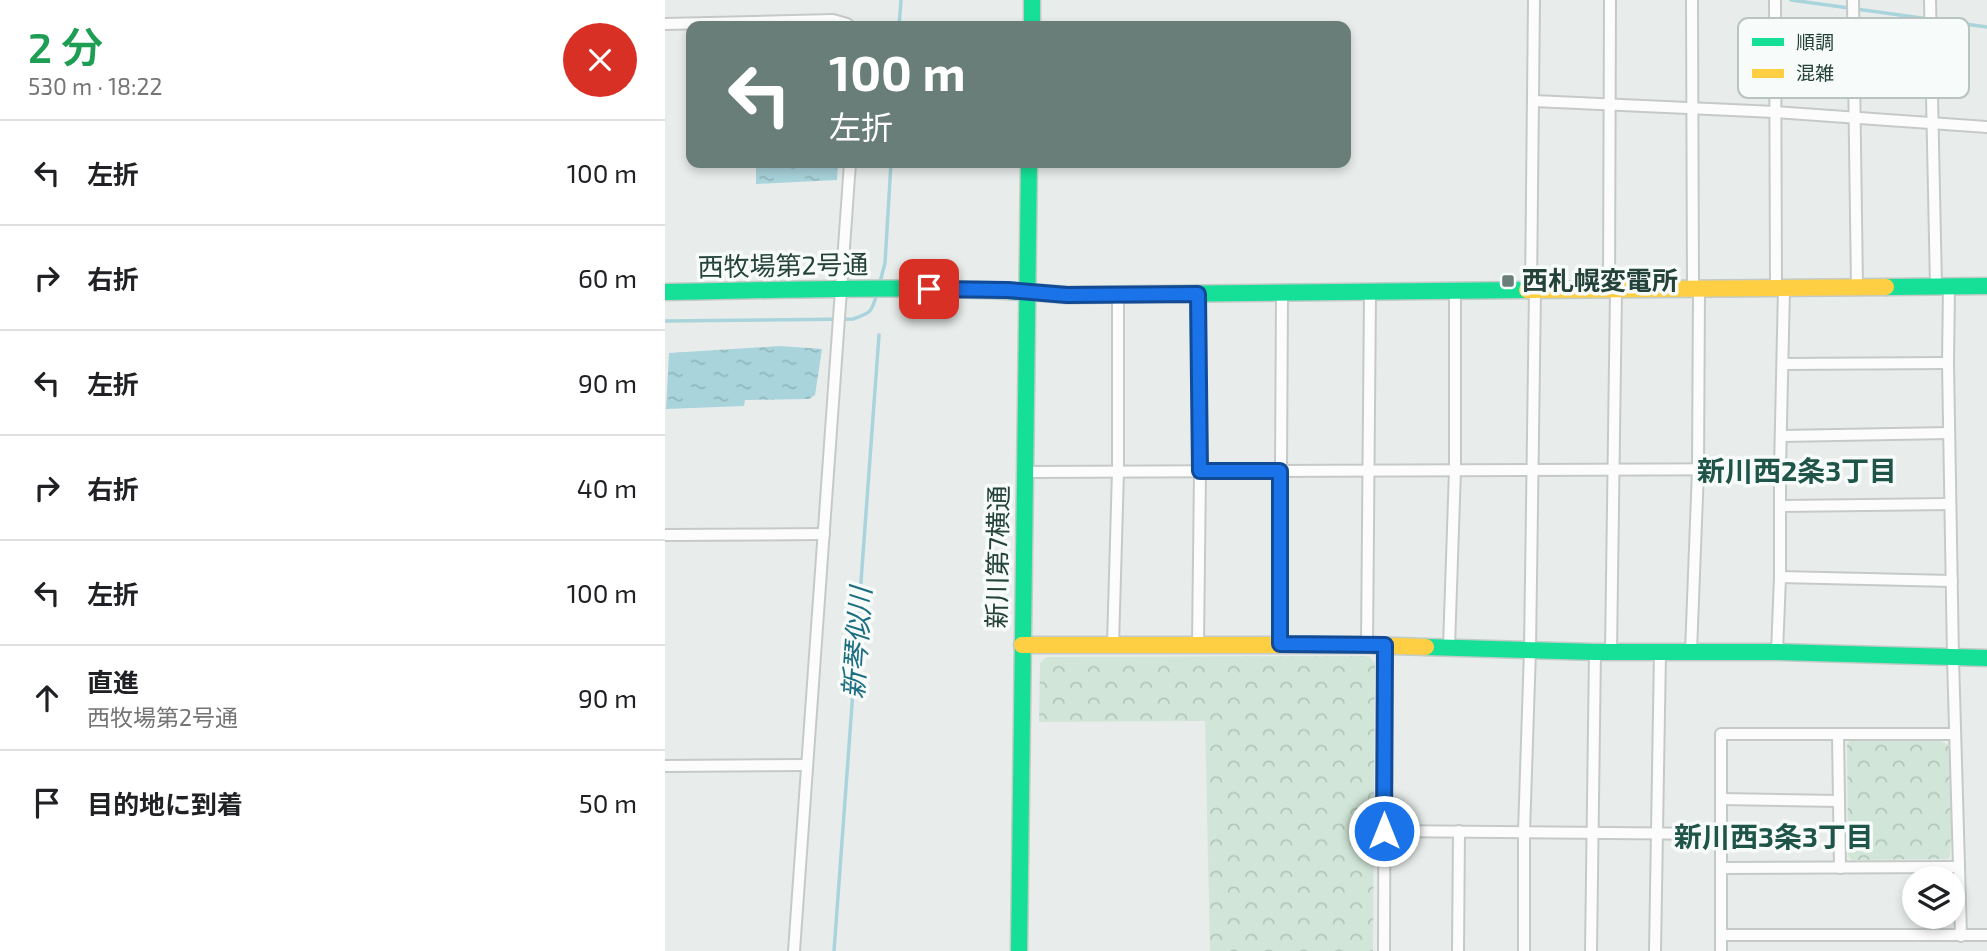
<!DOCTYPE html>
<html lang="ja">
<head>
<meta charset="utf-8">
<style>
  body { margin:0; font-family:"Exo 2","Noto Sans JP",sans-serif; background:#f6f6f6; color:#202124; height:100vh; display:flex; flex-direction:column; font-size:26px; white-space:nowrap }
  * { box-sizing:border-box; margin:0 }
  p { font-size:23px; color:#757577 }
  .icon { flex:none; width:38px; height:38px; fill:none; stroke:currentColor; stroke-width:2; stroke-linecap:round; stroke-linejoin:round }
  .map { position:relative; flex:1; overflow:hidden }
  .details { display:flex; flex-direction:column; background:#fff; width:665px }
  .details>* { flex:none }
  .top-card { position:absolute; left:21px; top:21px; width:665px; height:147px; border-radius:14px; box-shadow:0 4px 10px #0003; background:#697e78; color:#fff; overflow:hidden }
  .buttons { position:absolute; left:1237px; top:866px; display:grid; gap:14px }
  .buttons a { display:grid; place-items:center; width:63px; height:63px; border-radius:50%; background:#fff; box-shadow:0 4px 10px #0003; font-size:35px }
  .pin { position:absolute; display:grid; place-items:center; width:60px; height:60px; color:#fff; margin:-30px; border-radius:14px; box-shadow:0 4px 10px #0006 }
  .me { position:absolute; width:77px; margin:-38px; rotate:0deg; stroke-linejoin:round; filter:drop-shadow(0 0 5px #0008) }
  .turn { display:flex; align-items:center; gap:24px; height:147px; padding:0 28px; font-size:32px }
  .turn .icon { width:91px; height:91px; stroke-width:2.5 }
  .turn b { display:block; font-size:49px; line-height:60px }
  .round { display:grid; place-items:center; flex:none; width:74px; height:74px; border-radius:37px; background:#f6f6f6 }
  .head { display:flex; align-items:center; justify-content:space-between; height:119px; padding:0 28px }
  h1 { font-size:42px; font-weight:600; line-height:52px; color:#1e9e55 }
  ul { padding:0; list-style:none }
  li { display:flex; align-items:center; gap:21px; height:105px; padding:0 28px; border-top:2px solid #e0e0e0 }
  li div { flex:1 }
  li b { display:block; font-size:26px }
  li em { font-style:normal }
  main { display:flex; flex:1; min-height:0 }
  .map>svg:first-child { display:block }
</style>
</head>
<body>
<main>
<section class="details">
<div class="head"><div><h1>2 分</h1><p>530 m · 18:22</p></div><a class="round" style="background:#d93025;color:#fff"><svg class="icon" aria-label="close" viewBox="0 0 24 24"><path d="M6 6l12 12M18 6L6 18"/></svg></a></div>
<ul>
<li><svg class="icon" aria-label="left" viewBox="0 0 24 24"><path d="M17 20v-9H6M10 6l-5 5 5 5"/></svg><div><b>左折</b></div><em>100 m</em></li>
<li><svg class="icon" aria-label="right" viewBox="0 0 24 24"><path d="M7 20v-9h11M14 6l5 5-5 5"/></svg><div><b>右折</b></div><em>60 m</em></li>
<li><svg class="icon" aria-label="left" viewBox="0 0 24 24"><path d="M17 20v-9H6M10 6l-5 5 5 5"/></svg><div><b>左折</b></div><em>90 m</em></li>
<li><svg class="icon" aria-label="right" viewBox="0 0 24 24"><path d="M7 20v-9h11M14 6l5 5-5 5"/></svg><div><b>右折</b></div><em>40 m</em></li>
<li><svg class="icon" aria-label="left" viewBox="0 0 24 24"><path d="M17 20v-9H6M10 6l-5 5 5 5"/></svg><div><b>左折</b></div><em>100 m</em></li>
<li><svg class="icon" aria-label="ahead" viewBox="0 0 24 24"><path d="M12 20V5M6 11l6-6 6 6"/></svg><div><b>直進</b><p>西牧場第2号通</p></div><em>90 m</em></li>
<li><svg class="icon" aria-label="arrive" viewBox="0 0 24 24"><path d="M6 21V4h12l-3 4 3 4H6"/></svg><div><b>目的地に到着</b></div><em>50 m</em></li>
</ul>
</section>
<div class="map">
<svg width="1322" height="951" viewBox="0 0 1322 951">
  <defs>
    <pattern id="park-crowns" width="20" height="18" patternUnits="userSpaceOnUse" patternTransform="scale(1.75)"><rect width="20" height="18" fill="#d1e6d8"/><path d="M2 6a3 3 0 1 1 6 0M12 15a3 3 0 1 1 6 0" fill="none" stroke="#b3c6ba"/></pattern>
    <pattern id="water-ripples" width="26" height="14" patternUnits="userSpaceOnUse" patternTransform="scale(1.75)"><rect width="26" height="14" fill="#a9d4db"/><path d="M2 4q2-2 4 0t4 0M15 11q2-2 4 0t4 0" fill="none" stroke="#91b7bd"/></pattern>
  </defs>
  <rect width="100%" height="100%" fill="#e8edeb"/>
  <g fill="url(#park-crowns)">
    <path d="M704,656L710,663L708,951H545L540,721L374,722L375,663L381,657Z"/>
    <path d="M1262,734L1283,745L1290,761L1285,856L1283,859L1187,860L1183,856L1182,744L1186,740Z"/>
  </g>
  <g fill="url(#water-ripples)">
    <path d="M91,163H173L172,180L91,184Z"/>
    <path d="M115,346L157,349L150,395L144,399L80,400L79,406L1,409L4,353Z"/>
  </g>
  <g fill="none" stroke-linecap="round" stroke-linejoin="round">
    <g stroke="#a9d4db" stroke-width="3.5">
      <path d="M1126,0L1322,27"/>
      <path d="M234,26L236,0"/>
      <path d="M214,286L220,263L226,163"/>
      <path d="M0,321L188,319C206,313 207,312 212,293"/>
      <path d="M169,951L214,335"/>
    </g>
    <defs>
      <g id="street">
        <path d="M1027,0L1028,289"/>
        <path d="M1110,0L1111,289"/>
        <path d="M1188,0L1192,288"/>
        <path d="M1265,0L1271,287"/>
        <path d="M0,24L168,20L182,24L184,26"/>
        <path d="M869,101L1110,112L1322,127"/>
        <path d="M1284,287L1283,363L1288,658L1296,936"/>
        <path d="M866,290L869,0"/>
        <path d="M944,290L945,0"/>
        <path d="M1118,364L1283,363"/>
        <path d="M1116,436L1284,433"/>
        <path d="M359,472L1115,469"/>
        <path d="M1115,506L1285,504"/>
        <path d="M0,535L159,534"/>
        <path d="M1115,577L1287,581"/>
        <path d="M615,644L617,293"/>
        <path d="M448,645L453,471V294"/>
        <path d="M533,645L535,471L533,294"/>
        <path d="M702,645L705,292"/>
        <path d="M784,647L790,470V291"/>
        <path d="M946,652L951,290"/>
        <path d="M1026,652L1033,470L1034,289"/>
        <path d="M1112,652L1115,577V469L1119,288"/>
        <path d="M1173,734L1175,868"/>
        <path d="M0,766L142,765"/>
        <path d="M1056,799L1174,801"/>
        <path d="M719,831L1056,834"/>
        <path d="M1056,868L1294,867"/>
        <path d="M1056,935H1322"/>
        <path d="M129,951L185,163"/>
        <path d="M719,951L720,645"/>
        <path d="M793,951L794,831"/>
        <path d="M859,951V832L865,650L870,291"/>
        <path d="M926,951L930,652"/>
        <path d="M990,951L995,652"/>
        <path d="M1056,951V734H1290"/>
      </g>
      <g id="fast">
        <path d="M367,0V26"/>
        <path d="M1221,287L1322,286"/>
        <path d="M0,292C134,290 269,284 402,295L862,290"/>
        <path d="M761,647L930,652H1112L1322,658"/>
        <path d="M354,951L364,163"/>
      </g>
      <g id="slow">
        <path d="M862,290L1221,287"/>
        <path d="M357,645H702L761,647"/>
      </g>
    </defs>
    <use href="#street" stroke="#c5cac8" stroke-width="14"/>
    <use href="#fast" stroke="#c3cbc8" stroke-width="19"/>
    <use href="#slow" stroke="#c3cbc8" stroke-width="19"/>
    <use href="#street" stroke="#fcfcfc" stroke-width="10"/>
    <use href="#fast" stroke="#16e098" stroke-width="16"/>
    <use href="#slow" stroke="#ffcf43" stroke-width="16"/>
  </g>
  <g fill="none" stroke-linecap="round" stroke-linejoin="round">
    <defs>
      <path id="route" d="M264,289L343,290L402,295L533,294L535,471H615V644L720,645L719,831"/>
    </defs>
    <use href="#route" stroke="#114b97" stroke-width="18"/>
    <use href="#route" stroke="#1a73e8" stroke-width="12"/>
  </g>
  <rect fill="#697e78" stroke="#f7fbf9" stroke-width="2.5" x="836" y="274" width="14" height="14" rx="3.5"/>
  <g text-anchor="middle" stroke-width="7" stroke-linejoin="round" paint-order="stroke">
    <g font-size="26" fill="#24423a" stroke="#f7fbf9">
      <text transform="translate(118 266) rotate(-1)" y="9">西牧場第2号通</text>
      <text transform="translate(333 557) rotate(-89)" y="9">新川第7横通</text>
    </g>
    <g font-size="26" font-weight="bold" fill="#24423a" stroke="#f7fbf9" text-anchor="start">
      <text x="857" y="290">西札幌変電所</text>
    </g>
    <g font-size="28" font-weight="bold" fill="#1f5548" stroke="#f7fbf9">
      <text x="1132" y="481">新川西2条3丁目</text>
      <text x="1109" y="847">新川西3条3丁目</text>
    </g>
    <g font-size="28" font-style="italic" fill="#1c6f80" stroke="#f7fbf9">
      <text transform="translate(192 643) rotate(-86)" y="10">新琴似川</text>
    </g>
  </g>
  <rect x="1073" y="18" width="231" height="80" rx="10" fill="#f7fbf9" stroke="#b8c4c0" stroke-width="2"/>
  <rect x="1087" y="38" width="32" height="8" fill="#16e098"/>
  <rect x="1087" y="69" width="32" height="9" fill="#ffcf43"/>
  <g font-size="19" fill="#24423a">
    <text x="1131" y="49">順調</text>
    <text x="1131" y="80">混雑</text>
  </g>
</svg>
<div class="buttons">
<a><svg class="icon" aria-label="layers" viewBox="0 0 24 24"><path d="M12 4l9 5-9 5-9-5zM3 14l9 5 9-5"/></svg></a>
</div>
<div class="pin" style="left:264px;top:289px;background:#d93025"><svg class="icon" aria-label="arrive" viewBox="0 0 24 24"><path d="M6 21V4h12l-3 4 3 4H6"/></svg></div>
<svg class="me" style="left:719px;top:831px" viewBox="-20 -20 40 40"><circle r="17" fill="#1a73e8" stroke="#fff" stroke-width="3"/><path d="M0-11L8 9 0 5-8 9z" fill="#fff"/></svg>
<div class="top-card">
<div class="turn"><svg class="icon" aria-label="left" viewBox="0 0 24 24"><path d="M17 20v-9H6M10 6l-5 5 5 5"/></svg><div><b>100 m</b>左折</div></div>
</div>
</div>
</main>
</body>
</html>
